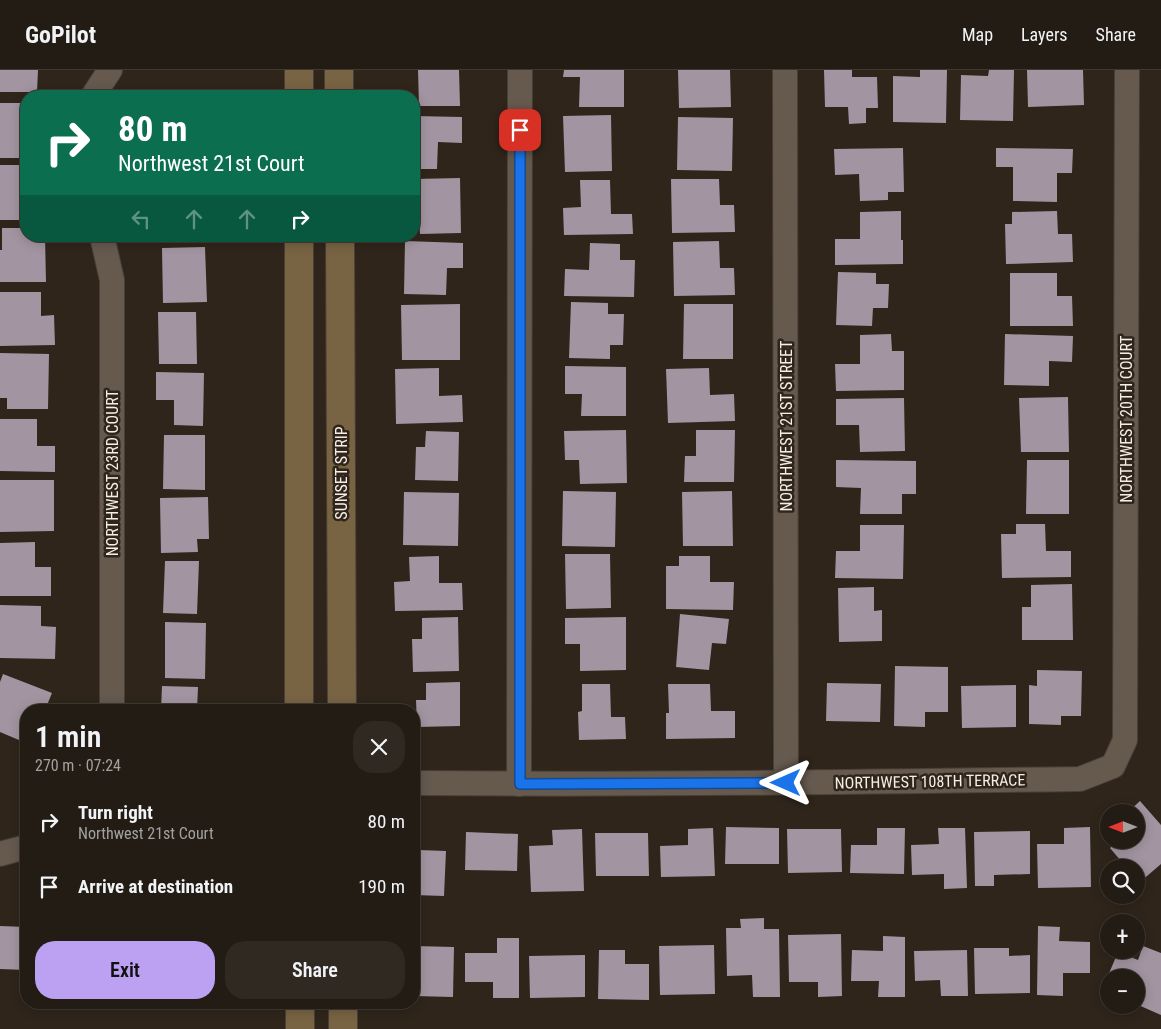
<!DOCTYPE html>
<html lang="en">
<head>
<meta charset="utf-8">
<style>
  body { margin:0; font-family:"Roboto Condensed",sans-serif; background:#2f2922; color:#f1f3f6; height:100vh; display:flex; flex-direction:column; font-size:19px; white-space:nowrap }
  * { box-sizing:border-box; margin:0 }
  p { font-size:16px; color:#a3a1a0 }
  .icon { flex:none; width:28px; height:28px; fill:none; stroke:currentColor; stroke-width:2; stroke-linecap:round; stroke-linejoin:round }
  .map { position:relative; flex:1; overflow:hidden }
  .details { position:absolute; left:20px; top:634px; width:400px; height:305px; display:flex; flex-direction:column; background:#231c14; border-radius:20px; box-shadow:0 2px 12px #0003,0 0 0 1px #403a34 }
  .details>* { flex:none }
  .top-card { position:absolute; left:20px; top:20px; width:400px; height:152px; border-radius:20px; box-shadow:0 2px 12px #0003,0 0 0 1px #403a34; background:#0b6e4f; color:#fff; overflow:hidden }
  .needle { width:32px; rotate:270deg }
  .buttons { position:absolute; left:1100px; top:734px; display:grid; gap:10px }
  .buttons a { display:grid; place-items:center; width:45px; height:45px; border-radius:50%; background:#231c14; box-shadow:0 2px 12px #0003,0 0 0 1px #403a34; font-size:25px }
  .pin { position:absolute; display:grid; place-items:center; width:42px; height:42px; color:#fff; margin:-21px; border-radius:10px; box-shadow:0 2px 8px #0006 }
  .me { position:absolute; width:55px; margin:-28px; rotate:270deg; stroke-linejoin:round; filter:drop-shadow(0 0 4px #0008) }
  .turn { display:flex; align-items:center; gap:18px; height:105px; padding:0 15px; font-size:22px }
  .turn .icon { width:65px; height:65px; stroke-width:2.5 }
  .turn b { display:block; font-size:35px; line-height:42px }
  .lanes { display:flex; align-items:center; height:48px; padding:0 15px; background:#0003; justify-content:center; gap:25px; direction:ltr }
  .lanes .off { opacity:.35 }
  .round { display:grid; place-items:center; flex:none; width:52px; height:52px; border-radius:20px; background:#2f2922 }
  .head { display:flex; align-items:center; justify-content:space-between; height:85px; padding:0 15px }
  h1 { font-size:30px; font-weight:600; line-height:38px }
  .primary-button { display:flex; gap:10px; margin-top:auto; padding:10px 15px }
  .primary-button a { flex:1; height:58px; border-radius:20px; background:#bca0f2; color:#111; font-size:20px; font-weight:600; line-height:58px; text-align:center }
  .primary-button a+a { background:#2f2922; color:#f1f3f6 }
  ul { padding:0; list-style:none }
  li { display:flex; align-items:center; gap:15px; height:65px; padding:0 15px }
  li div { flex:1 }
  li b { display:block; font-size:19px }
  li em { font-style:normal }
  header { display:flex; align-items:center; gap:30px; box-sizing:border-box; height:70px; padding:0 25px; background:#231c14; border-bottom:1px solid #403a34 }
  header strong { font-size:24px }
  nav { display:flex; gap:28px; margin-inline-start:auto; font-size:18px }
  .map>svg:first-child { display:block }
</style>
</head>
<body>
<header>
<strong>GoPilot</strong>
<nav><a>Map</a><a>Layers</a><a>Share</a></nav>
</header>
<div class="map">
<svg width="1161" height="959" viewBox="0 0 1161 959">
  <rect width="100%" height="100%" fill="#2f251b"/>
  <g fill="#a295a1">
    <path d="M0,0H38L37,22H0Z"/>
    <path d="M418,0H459L460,36H419Z"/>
    <path d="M564,0H624V37H579L580,7H563Z"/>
    <path d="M678,0H730L731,37L679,38Z"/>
    <path d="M824,0H852V7H877L878,38H866V53L849,54L848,37H825Z"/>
    <path d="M920,0H947L946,53L893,52V6L920,7Z"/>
    <path d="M989,0H1014L1013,51L960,50L961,5L988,6Z"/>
    <path d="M1027,0H1083L1084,35L1028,37Z"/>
    <path d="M247,21V26H194V22Z"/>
    <rect x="0" y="33" width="26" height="55"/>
    <path d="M611,45L612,101L565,102L563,46Z"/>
    <path d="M414,46L462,47V73L438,72L437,99H414Z"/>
    <path d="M678,47L733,48L732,101L677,100Z"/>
    <path d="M903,78L904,122H888V130L860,131L859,104L835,105L834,79Z"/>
    <path d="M996,78L1073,79L1072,103H1057V132L1013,131V97H996Z"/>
    <rect x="0" y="95" width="26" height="55"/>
    <path d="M460,108L461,163L420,164L419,143H414V109Z"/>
    <path d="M671,109H719L720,135H734L735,162L672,163Z"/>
    <path d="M580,110H610L611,144H632L633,164L564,165L563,138L581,137Z"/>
    <path d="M901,141V170H903V194L835,195V169H860V142Z"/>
    <path d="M1057,141L1058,164H1072L1073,192L1006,194L1005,154H1012V142Z"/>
    <path d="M2,158H26V166H45L46,212H0V180H2Z"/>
    <rect x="186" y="166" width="14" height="2"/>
    <path d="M405,171L463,173V198H447L446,225L404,224Z"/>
    <path d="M719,171L720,198H734L735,225L674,226L673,172Z"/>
    <path d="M590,173L620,174V190H635L634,227L564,226L565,199L589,200Z"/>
    <path d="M205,177L207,232L163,233L162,178Z"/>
    <path d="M838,202L876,203V214H889L888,238H873L872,256L836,255Z"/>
    <path d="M1010,203H1057V226H1072L1073,256H1010Z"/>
    <path d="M0,222H41V246L54,245L55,275L0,276Z"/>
    <path d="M571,232L608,233V244H624L623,275H610V289L569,288Z"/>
    <path d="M460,234V290H402L401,235Z"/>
    <path d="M684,234H733V289H683Z"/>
    <path d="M158,242H196L197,294H159Z"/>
    <path d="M891,264L892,281H904V320L836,321L835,294H860V265Z"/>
    <path d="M1005,264L1073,266L1072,292L1049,291V316L1004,315Z"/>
    <path d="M0,283L49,284L48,339H7V328H0Z"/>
    <path d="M565,296L626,297V346H581L582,324H565Z"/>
    <path d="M439,298V326L462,325L463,352L396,354L395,299Z"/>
    <path d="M709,298L710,325L734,324L735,351L668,353L666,299Z"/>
    <path d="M156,302L204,303L203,356L174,355V330H156Z"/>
    <path d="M1068,327L1069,382H1021L1019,328Z"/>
    <path d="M904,328L905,381L860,382L859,355H836V329Z"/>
    <path d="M0,349H37V376H55V402L0,401Z"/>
    <path d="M626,360L627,413L580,414L579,390H565L564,361Z"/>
    <path d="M696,360H735L734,412H684L685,386H696Z"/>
    <path d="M426,361L459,362L458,411L415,410L416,377H425Z"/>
    <path d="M164,365H205V420L163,419Z"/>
    <path d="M836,390L916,391V424H902V444H860L861,418L836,417Z"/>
    <path d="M1027,390H1069V444H1026Z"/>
    <path d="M0,410H54V461L0,462Z"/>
    <path d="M563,421L616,422L615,477L562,476Z"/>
    <path d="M732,421L733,476H683L682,422Z"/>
    <path d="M404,422L459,423L458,476L403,475Z"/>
    <path d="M208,427L209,469H197L198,482L161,483L160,428Z"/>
    <path d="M1016,454H1045L1046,481H1071V507L1002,508L1001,464H1016Z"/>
    <path d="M860,455H904L903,509L835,508L836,481H860Z"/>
    <path d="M35,472V497H51V526H0V473Z"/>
    <path d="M565,484H610L611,538L566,539Z"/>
    <path d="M439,486V513H462L463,540L395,541L394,512L410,511L409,487Z"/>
    <path d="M679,486H710V512H734L733,540L666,539V496H679Z"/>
    <path d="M165,491H199L197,544L163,543Z"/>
    <path d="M1072,514L1073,570H1022V537H1031V515Z"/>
    <path d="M874,517V541L882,540V571L839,572L838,518Z"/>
    <path d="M0,535L41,536V556L56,557L55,589L0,588Z"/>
    <path d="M680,544L729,549L726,574L712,573L709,600L676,597Z"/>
    <path d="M458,547L459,601L413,602L412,569H422V548Z"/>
    <path d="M626,547V600L580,601V574H565V548Z"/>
    <path d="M165,552L206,553L205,609L165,608Z"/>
    <path d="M895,596L948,597V642H925V657L894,656Z"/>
    <path d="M1037,600L1082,601L1081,646H1061V655L1029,654V615L1037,616Z"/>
    <path d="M3,604L52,623L45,640H26V673L0,662V612Z"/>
    <path d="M460,612V656L417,657L416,630H426V613Z"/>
    <path d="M827,613L881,614L880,652L826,651Z"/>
    <path d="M582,614H610L611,647H625L626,669L579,670L578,642L582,641Z"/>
    <path d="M668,614H710L711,641H735V668L666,669V643H669Z"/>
    <path d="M1016,615V657L962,658L961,616Z"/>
    <path d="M162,616L198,617L197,640H161Z"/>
    <path d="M1140,731L1161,755V794L1140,812L1136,808V798H1127L1110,778L1120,770H1136V742H1128Z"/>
    <path d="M726,757L779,758V794H725Z"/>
    <path d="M1090,757L1091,817L1038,818L1037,774H1064V758Z"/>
    <path d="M713,758L715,806L661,807L660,776L688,775V759Z"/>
    <path d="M877,758H905L904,804L850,803L851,775H877Z"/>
    <path d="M938,758H965L967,818L944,819V804L912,805L911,775L939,774Z"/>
    <path d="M582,759L584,821L531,822L529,776L553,775L552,760Z"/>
    <path d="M787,759H841L842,802L788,803Z"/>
    <path d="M1030,761V804L994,805V816H975L974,762Z"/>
    <path d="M466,762L518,764L517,801L465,800Z"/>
    <path d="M595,763H648L649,806H596Z"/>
    <path d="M414,764H420L419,780L446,781L444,826L414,825Z"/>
    <path d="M764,848V859H779L780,927H753L752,905L727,906L726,858H741L740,849Z"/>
    <path d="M0,856L26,857V900L0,899Z"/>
    <path d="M1038,856L1060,857L1059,871L1090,872V903H1063V926L1037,925Z"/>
    <path d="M841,864L842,926L818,927V912H789L788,865Z"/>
    <path d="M883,866L905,867V927H878L879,911H851L852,880L883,881Z"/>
    <path d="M497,868H519V928H493V912H465V883H497Z"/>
    <path d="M714,875L715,924L660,925L659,876Z"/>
    <path d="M414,876L454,877L453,927L414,926Z"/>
    <path d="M1143,876L1161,883V945L1136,934V908H1109V923L1102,920L1118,882L1138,890Z"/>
    <path d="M974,878H1009V886L1030,885V923L975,924Z"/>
    <path d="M599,880H625V894H649V930L598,929Z"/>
    <path d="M967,880L968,926H941L940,910L915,911L914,881Z"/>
    <path d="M585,885V927L530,928L529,886Z"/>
  </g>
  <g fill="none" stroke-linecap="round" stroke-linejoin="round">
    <defs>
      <g id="street">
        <path d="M785,0L786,713"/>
        <path d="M93,26L110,0"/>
        <path d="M102,166L112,210V640"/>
        <path d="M414,713C636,715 858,712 1080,709L1113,696L1125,670L1127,0"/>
        <path d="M519,714L520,0"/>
        <path d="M0,784L26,777"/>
      </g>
      <g id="secondary">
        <path d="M299,0V26"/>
        <path d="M339,0V26"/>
        <path d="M299,166V640"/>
        <path d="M340,166L342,640"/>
        <path d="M300,932V959"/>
        <path d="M343,932V959"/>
      </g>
    </defs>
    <use href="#street" stroke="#483f38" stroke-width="26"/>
    <use href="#secondary" stroke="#483f38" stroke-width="30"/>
    <use href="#street" stroke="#665a4f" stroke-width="24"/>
    <use href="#secondary" stroke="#786343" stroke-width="28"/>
  </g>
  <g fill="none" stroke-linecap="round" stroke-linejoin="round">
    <defs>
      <path id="route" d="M520,60V714L786,713"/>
    </defs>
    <use href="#route" stroke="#114b97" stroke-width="12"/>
    <use href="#route" stroke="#1a73e8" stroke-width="9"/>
  </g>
  <g text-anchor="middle" stroke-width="5" stroke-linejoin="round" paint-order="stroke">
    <g font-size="16" fill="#f5eee7" stroke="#2f251b">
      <text transform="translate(1126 349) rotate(-90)" y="6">NORTHWEST 20TH COURT</text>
      <text transform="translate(786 356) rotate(-90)" y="6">NORTHWEST 21ST STREET</text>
      <text transform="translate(112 403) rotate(-90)" y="6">NORTHWEST 23RD COURT</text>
      <text transform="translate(341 403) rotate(-90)" y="6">SUNSET STRIP</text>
      <text transform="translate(930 711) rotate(-1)" y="6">NORTHWEST 108TH TERRACE</text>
    </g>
  </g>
</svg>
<div class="buttons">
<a><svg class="needle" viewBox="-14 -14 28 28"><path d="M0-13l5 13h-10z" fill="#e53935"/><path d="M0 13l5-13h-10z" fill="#a3a1a0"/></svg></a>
<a><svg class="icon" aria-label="search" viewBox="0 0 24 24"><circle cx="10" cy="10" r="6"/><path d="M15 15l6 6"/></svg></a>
<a>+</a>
<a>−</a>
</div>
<div class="pin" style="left:520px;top:60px;background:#d93025"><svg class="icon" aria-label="arrive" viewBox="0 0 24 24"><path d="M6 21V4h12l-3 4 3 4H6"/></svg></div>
<svg class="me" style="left:786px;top:713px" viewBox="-20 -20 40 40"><path d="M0-17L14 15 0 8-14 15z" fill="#1a73e8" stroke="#fff" stroke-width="4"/></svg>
<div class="top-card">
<div class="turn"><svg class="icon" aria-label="right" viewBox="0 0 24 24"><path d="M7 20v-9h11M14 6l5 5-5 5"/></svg><div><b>80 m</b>Northwest 21st Court</div></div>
<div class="lanes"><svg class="icon off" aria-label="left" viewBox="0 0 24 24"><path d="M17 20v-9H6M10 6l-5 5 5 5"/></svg><svg class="icon off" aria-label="ahead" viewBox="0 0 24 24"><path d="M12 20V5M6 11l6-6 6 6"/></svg><svg class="icon off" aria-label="ahead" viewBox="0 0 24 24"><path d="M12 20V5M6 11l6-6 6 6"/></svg><svg class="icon" aria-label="right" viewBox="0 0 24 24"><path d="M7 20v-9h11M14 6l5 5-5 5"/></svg></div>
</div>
<section class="details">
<div class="head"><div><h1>1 min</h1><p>270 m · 07:24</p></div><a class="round"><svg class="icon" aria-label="close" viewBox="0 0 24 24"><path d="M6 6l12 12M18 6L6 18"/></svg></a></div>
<ul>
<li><svg class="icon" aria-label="right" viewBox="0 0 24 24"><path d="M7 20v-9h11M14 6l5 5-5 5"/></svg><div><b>Turn right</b><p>Northwest 21st Court</p></div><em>80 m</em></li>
<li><svg class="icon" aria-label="arrive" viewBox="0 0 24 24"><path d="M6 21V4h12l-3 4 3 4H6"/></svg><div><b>Arrive at destination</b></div><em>190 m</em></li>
</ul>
<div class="primary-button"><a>Exit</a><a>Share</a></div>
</section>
</div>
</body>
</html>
